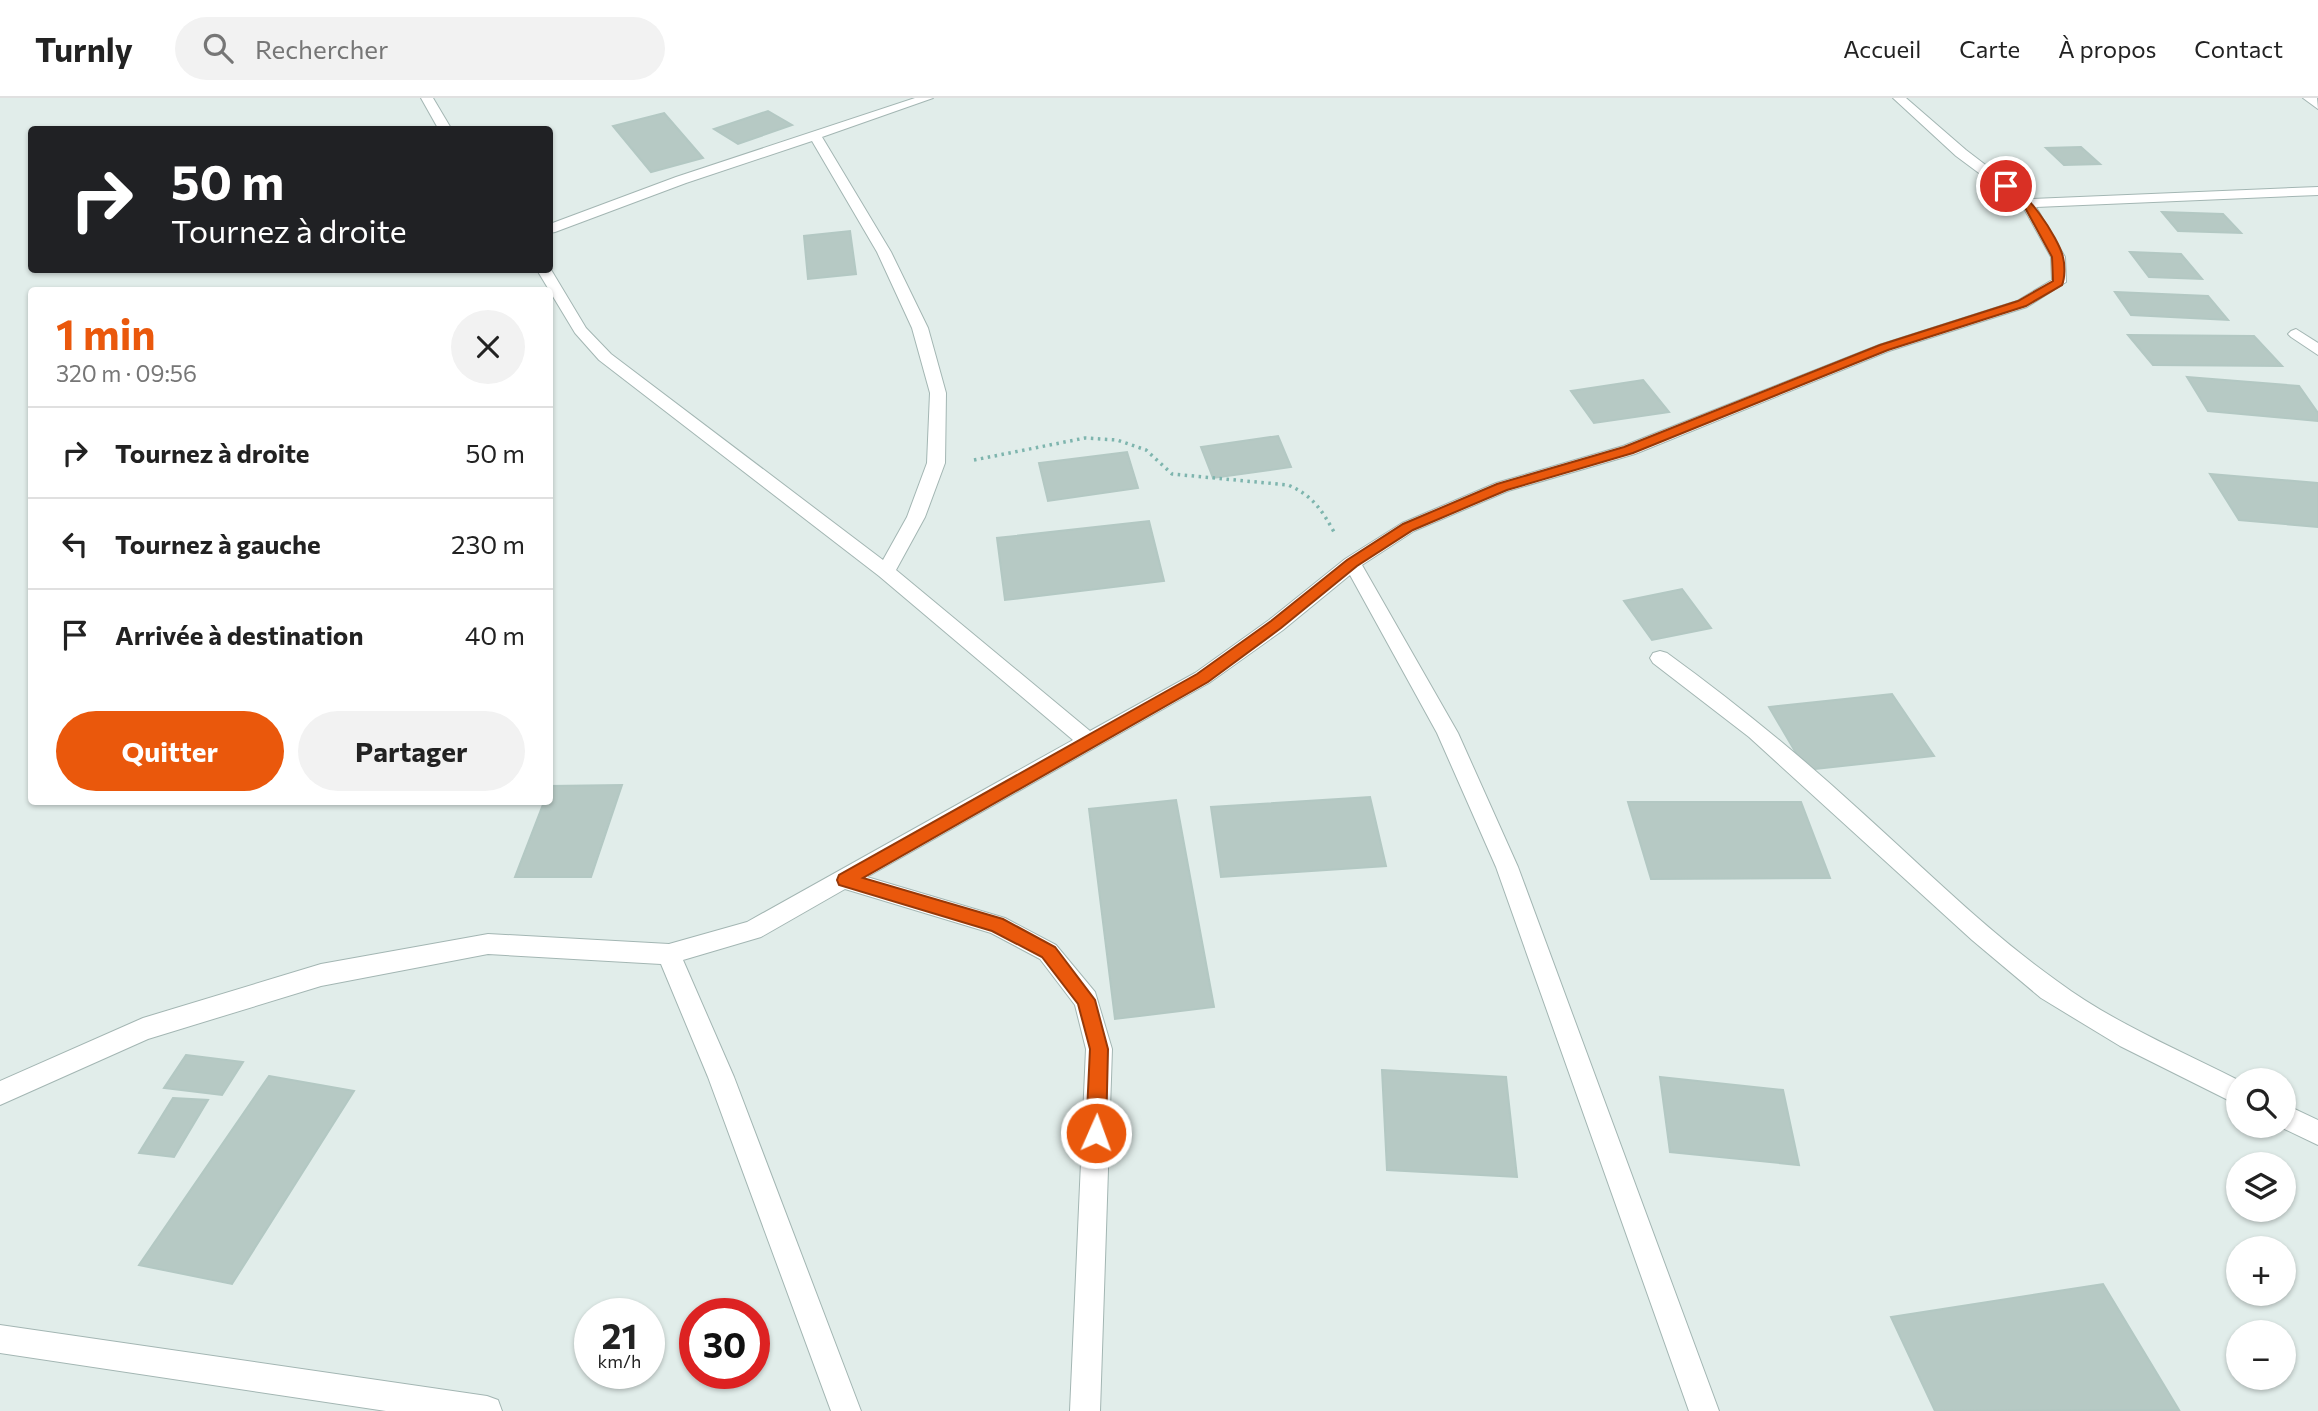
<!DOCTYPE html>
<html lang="fr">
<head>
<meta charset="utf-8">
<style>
  body { margin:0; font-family:Commissioner,sans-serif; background:#f2f2f2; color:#222; height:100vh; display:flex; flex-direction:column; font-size:26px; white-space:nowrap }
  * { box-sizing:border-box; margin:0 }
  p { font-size:23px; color:#767676 }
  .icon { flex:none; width:38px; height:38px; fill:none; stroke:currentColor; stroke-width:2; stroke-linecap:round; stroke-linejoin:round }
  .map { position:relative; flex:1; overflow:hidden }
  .drawer { position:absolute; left:28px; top:189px; width:525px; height:518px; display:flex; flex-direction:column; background:#fff; border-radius:7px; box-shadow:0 2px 5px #0004 }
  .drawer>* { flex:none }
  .hud { position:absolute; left:28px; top:28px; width:525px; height:147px; border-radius:7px; box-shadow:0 2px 5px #0004; background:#202124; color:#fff; overflow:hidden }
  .tools { position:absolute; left:2226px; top:970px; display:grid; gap:14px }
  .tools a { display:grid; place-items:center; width:70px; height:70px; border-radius:50%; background:#fff; box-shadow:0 2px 5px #0004; font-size:35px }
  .speed { position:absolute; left:574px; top:1200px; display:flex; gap:14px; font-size:35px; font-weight:700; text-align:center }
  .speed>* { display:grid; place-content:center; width:91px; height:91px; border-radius:50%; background:#fff; box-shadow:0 2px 5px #0004; line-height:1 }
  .speed small { font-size:18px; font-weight:400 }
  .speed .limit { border:10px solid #d22; background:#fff; color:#111 }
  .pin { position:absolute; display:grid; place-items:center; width:60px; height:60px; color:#fff; margin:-30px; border:4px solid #fff; border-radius:50%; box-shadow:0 2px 7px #0007 }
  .me { position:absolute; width:77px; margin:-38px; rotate:2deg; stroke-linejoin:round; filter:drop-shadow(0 0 5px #0008) }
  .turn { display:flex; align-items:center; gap:24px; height:147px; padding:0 28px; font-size:32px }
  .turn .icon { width:91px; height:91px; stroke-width:2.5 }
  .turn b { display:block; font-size:49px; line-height:60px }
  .round { display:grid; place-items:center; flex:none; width:74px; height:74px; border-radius:37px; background:#f2f2f2 }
  .head { display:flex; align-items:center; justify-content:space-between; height:119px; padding:0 28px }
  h1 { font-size:42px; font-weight:700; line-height:52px; color:#ea580c }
  .button { display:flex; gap:14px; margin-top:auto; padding:14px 28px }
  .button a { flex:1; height:80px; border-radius:42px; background:#ea580c; color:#fff; font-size:28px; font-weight:700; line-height:80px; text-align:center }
  .button a+a { background:#f2f2f2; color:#222 }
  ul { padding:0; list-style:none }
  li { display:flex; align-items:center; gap:21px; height:91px; padding:0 28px; border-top:2px solid #e0e0e0 }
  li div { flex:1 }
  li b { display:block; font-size:26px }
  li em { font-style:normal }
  header { display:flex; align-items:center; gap:42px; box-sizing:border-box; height:98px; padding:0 35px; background:#fff; border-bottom:2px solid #e0e0e0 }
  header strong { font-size:33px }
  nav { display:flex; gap:38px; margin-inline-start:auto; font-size:24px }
  .search { width:490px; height:63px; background:#f2f2f2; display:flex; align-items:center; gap:18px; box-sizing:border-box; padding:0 24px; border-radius:38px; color:#767676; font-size:26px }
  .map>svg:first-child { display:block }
</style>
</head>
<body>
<header>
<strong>Turnly</strong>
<div class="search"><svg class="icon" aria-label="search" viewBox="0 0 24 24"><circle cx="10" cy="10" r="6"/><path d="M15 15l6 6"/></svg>Rechercher</div>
<nav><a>Accueil</a><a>Carte</a><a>À propos</a><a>Contact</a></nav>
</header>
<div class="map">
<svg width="2318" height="1313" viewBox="0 0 2318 1313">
  <rect width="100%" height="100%" fill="#e1edea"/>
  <g fill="#b6c9c4" stroke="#b3c8c3" stroke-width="2">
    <path d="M768,13L792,27L738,46L714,31Z"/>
    <path d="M664,15L703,60L651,74L613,28Z"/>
    <path d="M2081,49L2100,66L2064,67L2046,50Z"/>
    <path d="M2162,114L2223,116L2241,135L2178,133Z"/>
    <path d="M850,133L856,176L808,181L804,138Z"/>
    <path d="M2130,154L2181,156L2202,181L2149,179Z"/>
    <path d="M2115,194L2208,198L2228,222L2131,217Z"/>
    <path d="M2128,237L2254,238L2282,268L2153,267Z"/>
    <path d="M2187,279L2299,288L2318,315V323L2208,313Z"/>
    <path d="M1643,282L1669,314L1594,325L1571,293Z"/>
    <path d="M1278,338L1291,369L1213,380L1201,349Z"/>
    <path d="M1127,354L1138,390L1048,403L1039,365Z"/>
    <path d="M2210,376L2318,385V429L2239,422Z"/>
    <path d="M1149,423L1164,483L1005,502L997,440Z"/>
    <path d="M1682,491L1711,530L1652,542L1624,503Z"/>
    <path d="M1892,596L1934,658L1806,672L1769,609Z"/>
    <path d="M622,687L591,779H515L544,704H550V688Z"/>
    <path d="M1370,699L1386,768L1221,779L1211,709Z"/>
    <path d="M1176,702L1214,909L1115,921L1089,711Z"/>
    <path d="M1628,704H1801L1830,780L1651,781Z"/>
    <path d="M186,957L243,964L222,997L164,990Z"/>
    <path d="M1382,972L1506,979L1517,1079L1387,1072Z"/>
    <path d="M269,978L354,993L232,1186L139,1167Z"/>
    <path d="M1660,979L1783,992L1799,1067L1670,1054Z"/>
    <path d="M173,1000L208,1002L174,1059L139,1055Z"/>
    <path d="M2103,1186L2179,1312L1935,1313L1891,1219Z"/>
  </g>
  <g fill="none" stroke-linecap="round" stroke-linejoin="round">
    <defs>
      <g id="minor">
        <path d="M421,0H433L452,32H439Z"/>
        <path d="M915,0H933L822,39L891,154L928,230L946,295L945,365L925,419L896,472L1090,633L1195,575L1269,522L1345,461L1402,425L1496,385L1623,348L1879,247L2017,203L2052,182L2051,159L2022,107L1956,58L1893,0H1906L1966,52L2030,101L2318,89V97L2036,109L2065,159L2066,184L2027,209L1889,253L1635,356L1508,393L1414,433L1362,467L1458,635L1518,769L1719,1313H1689L1496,769L1437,635L1350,477L1283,532L1209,585L867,779L1005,820L1056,847L1095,894L1112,951L1100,1313H1070L1086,951L1075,907L1040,861L991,835L845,791L761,839L683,862L734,979L861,1313H831L708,979L661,866L488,856L321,888L148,941L0,1007V983L143,920L321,866L488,836L669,846L747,824L1073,642L879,478L599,262L575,235L537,172L550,170L586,230L611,256L883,462L907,419L927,365L930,295L912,230L877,154L812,43L686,85L555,134L550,135V126L676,79Z"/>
        <path d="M2303,0H2317L2318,11Z"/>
        <path d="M2296,231L2318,245V257L2291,239L2288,236L2291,233Z"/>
        <path d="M1660,553L1667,555C1733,603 1796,654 1856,709C1922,768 1985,832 2057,883C2112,924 2177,951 2238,982V1007L2120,948L2041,900L1972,842L1749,639L1653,565L1650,560L1653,555Z"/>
        <path d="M2284,1006L2318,1022V1047L2276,1027H2284Z"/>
        <path d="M0,1227L487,1298L498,1302L502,1313H386L0,1255Z"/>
      </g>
    </defs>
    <use href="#minor" stroke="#a3b6b3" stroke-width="2"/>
    <path stroke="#7eb5ae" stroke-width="3.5" stroke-dasharray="2.5 4.5" stroke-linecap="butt" d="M974,362L1085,340L1117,342L1146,352L1172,376L1288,387C1312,397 1322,412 1334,434"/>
    <use href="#minor" fill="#fff" fill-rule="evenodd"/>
  </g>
  <path fill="#ea580c" stroke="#983908" stroke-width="2" d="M2002,86C2023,84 2059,141 2063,159C2065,167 2065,180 2062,187L2026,208L1888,252L1633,355L1507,392L1413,432L1357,468L1281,530L1208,584L863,780L1003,821L1055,849L1095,902L1108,951L1106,1035L1103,1041L1096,1044L1089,1041L1086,1035L1090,951L1078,906L1042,859L992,833L839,787L837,782L839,777L1197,576L1271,523L1347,462L1403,426L1497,386L1624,349L1880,247L2018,203L2053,183L2052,159L2023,106L2002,90Z"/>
</svg>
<div class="tools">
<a><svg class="icon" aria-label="search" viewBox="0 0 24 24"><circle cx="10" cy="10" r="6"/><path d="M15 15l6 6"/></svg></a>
<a><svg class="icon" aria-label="layers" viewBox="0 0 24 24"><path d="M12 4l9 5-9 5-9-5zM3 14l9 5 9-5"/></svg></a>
<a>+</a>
<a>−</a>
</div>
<div class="speed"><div>21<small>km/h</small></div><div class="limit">30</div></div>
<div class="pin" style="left:2006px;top:88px;background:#d93025"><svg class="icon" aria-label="arrive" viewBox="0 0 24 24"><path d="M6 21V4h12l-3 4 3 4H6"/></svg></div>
<svg class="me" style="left:1096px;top:1035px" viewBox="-20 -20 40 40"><circle r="17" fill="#ea580c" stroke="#fff" stroke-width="3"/><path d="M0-11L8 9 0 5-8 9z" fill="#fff"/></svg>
<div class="hud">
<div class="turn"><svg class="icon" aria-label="right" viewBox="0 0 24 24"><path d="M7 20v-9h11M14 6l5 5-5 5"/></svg><div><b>50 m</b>Tournez à droite</div></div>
</div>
<section class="drawer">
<div class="head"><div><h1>1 min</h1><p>320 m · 09:56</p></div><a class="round"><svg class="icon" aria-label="close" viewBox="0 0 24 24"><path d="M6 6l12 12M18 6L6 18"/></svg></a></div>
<ul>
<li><svg class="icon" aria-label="right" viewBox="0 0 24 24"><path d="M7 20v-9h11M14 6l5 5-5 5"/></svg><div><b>Tournez à droite</b></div><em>50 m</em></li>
<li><svg class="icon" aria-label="left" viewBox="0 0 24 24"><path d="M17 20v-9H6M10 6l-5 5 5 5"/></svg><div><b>Tournez à gauche</b></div><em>230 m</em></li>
<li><svg class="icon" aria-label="arrive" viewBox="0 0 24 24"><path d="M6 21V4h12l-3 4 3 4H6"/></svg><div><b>Arrivée à destination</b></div><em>40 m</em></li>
</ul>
<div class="button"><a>Quitter</a><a>Partager</a></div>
</section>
</div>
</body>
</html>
